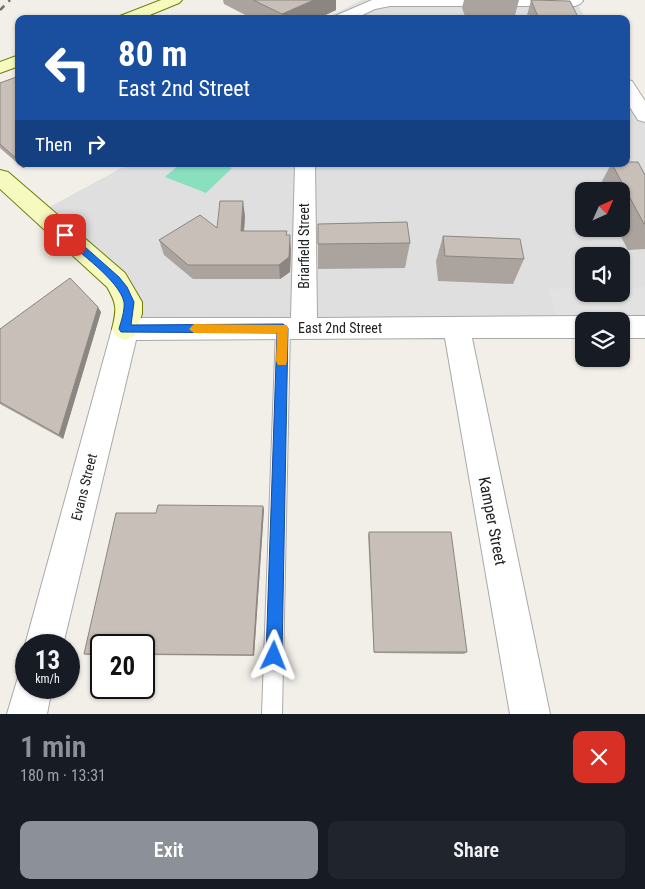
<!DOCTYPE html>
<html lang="en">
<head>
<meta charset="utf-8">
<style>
  body { margin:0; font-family:"Roboto Condensed",sans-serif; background:#20242c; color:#f1f3f6; height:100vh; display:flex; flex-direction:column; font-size:19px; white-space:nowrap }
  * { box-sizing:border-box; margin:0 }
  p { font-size:16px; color:#9ea1a6 }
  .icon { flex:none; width:28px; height:28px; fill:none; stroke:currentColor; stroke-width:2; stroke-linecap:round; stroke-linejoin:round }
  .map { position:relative; height:714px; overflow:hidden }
  .panel { display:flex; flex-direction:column; background:#171b24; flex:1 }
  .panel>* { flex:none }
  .hud { position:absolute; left:15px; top:15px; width:615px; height:152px; border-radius:10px; box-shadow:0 1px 4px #0004; background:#1a4fa0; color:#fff; overflow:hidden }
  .needle { width:32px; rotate:45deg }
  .controls { position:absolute; left:575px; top:182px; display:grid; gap:10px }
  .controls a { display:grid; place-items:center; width:55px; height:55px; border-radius:10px; background:#171b24; box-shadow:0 1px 4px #0004; font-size:25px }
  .speed { position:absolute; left:15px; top:634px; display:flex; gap:10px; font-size:25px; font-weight:700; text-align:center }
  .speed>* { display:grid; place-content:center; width:65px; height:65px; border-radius:50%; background:#171b24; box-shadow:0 1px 4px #0004; line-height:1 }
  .speed small { font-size:12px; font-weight:400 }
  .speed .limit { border:2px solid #111; border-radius:8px; background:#fff; color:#111 }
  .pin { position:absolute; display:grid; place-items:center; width:42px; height:42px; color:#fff; margin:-21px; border-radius:10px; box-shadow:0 2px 8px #0006 }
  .me { position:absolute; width:55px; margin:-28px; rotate:2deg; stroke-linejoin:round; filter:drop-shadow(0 0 4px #0008) }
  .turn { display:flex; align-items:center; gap:18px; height:105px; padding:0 20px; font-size:22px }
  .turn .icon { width:65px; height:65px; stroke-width:2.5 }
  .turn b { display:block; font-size:35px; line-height:42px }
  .then { display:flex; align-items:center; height:48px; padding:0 20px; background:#0003; gap:10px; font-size:19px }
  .round { display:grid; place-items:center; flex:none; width:52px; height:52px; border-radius:10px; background:#20242c }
  .headline { display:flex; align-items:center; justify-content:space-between; height:85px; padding:0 20px }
  h1 { font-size:30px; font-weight:600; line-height:38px; color:#8c9099 }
  .primary-button { display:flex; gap:10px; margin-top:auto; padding:10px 20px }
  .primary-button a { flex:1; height:58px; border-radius:10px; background:#8c9099; color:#fff; font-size:20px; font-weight:600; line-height:58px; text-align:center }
  .primary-button a+a { background:#20242c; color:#f1f3f6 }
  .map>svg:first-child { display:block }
</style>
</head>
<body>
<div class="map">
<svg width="645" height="714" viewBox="0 0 645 714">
  <rect width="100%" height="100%" fill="#f2efe9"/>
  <g fill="#e0dfdf" fill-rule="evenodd">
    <path d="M362,0H575L586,19H324Z"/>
    <path d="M626,85L645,116V327L621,321H584L125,329L129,302L40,212L129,164H626ZM584,191H621V229H584ZM584,256H621V294H584Z"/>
  </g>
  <path fill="#88e0be" d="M180,164H219L232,168L206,193L165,177Z"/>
  <path fill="#e2e2e2" d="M645,287V327L621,321H584L560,327L548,289L584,288V294H621V288Z"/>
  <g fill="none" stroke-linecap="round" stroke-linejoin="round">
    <defs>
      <path id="lane" d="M283,323L288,324L290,328L282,714H262L276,328L278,324Z"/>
      <g id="street">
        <path d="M372,0H582L583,1L580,4L575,6H390L375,9L354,19H333L335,16Z"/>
        <path d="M626,80L632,81L645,101V122L638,120L626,101Z"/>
        <path d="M295,164H315L317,318L584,316L594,321H584V338H472L550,714H510L445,338L136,340L63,645H26V647L25,645L112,329L116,322L125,318H291Z"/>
        <path d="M621,316H645V338H621V321H611Z"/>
        <path d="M26,671V688H52L47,714H7L19,674Z"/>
      </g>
      <g id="secondary">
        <path d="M161,0H182L179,3L140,19H118L120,16Z"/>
        <path d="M19,55V66L0,73V62Z"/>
        <path d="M0,170L8,172L125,273L142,302V314L134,336L125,340L116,336L112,329C117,309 117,304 107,287L0,189Z"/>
      </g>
    </defs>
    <use href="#lane" stroke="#a9a9a9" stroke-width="2"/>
    <use href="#street" stroke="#a9a9a9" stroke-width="2"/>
    <use href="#secondary" stroke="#707d05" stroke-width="2"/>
    <use href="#lane" fill="#fff" fill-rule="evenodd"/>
    <use href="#street" fill="#fff" fill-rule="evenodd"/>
    <use href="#secondary" fill="#f7fabf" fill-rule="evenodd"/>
    <path stroke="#707070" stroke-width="2.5" stroke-dasharray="6 6" stroke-linecap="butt" d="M0,10L10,0"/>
  </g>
  <g fill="#aba49e">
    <path d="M223,0H336V10L317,19H253L224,4Z"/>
    <path d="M464,0H519L514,19H466L462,8Z"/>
    <path d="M531,0L579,19H526Z"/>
    <path d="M19,76V164H32L23,168L0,148V83Z"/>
    <path d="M611,164H626L645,175V249L628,250L617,229H621V191H599L598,189Z"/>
    <path d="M245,216L244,231L287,235L291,250L290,272L280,279H193L164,255L159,240L217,228Z"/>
    <path d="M318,224L410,243L405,268L318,269Z"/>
    <path d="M443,236L524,259L513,284L438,281L436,261Z"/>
    <path d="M101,312L63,439L0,404V329Z"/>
    <path d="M264,509L254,656L144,655V645H101V655H88L84,654L156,513Z"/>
    <path d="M369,532L467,652L464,654L374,653L368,535Z"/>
  </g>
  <g fill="#8b8681">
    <path d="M314,0H336V10L317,19H282V14Z"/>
    <path d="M20,164H32L23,168Z"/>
    <path d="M243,201L245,216L243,246L241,231Z"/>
    <path d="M290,235L291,250L290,272L280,279L279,265Z"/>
    <path d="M98,307L101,312L63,439L59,435Z"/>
    <path d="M263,506L264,509L254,656L253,655Z"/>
  </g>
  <g fill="#c7bfb8" stroke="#8b8681">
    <path d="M253,0H314L282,14Z"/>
    <path d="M531,0L570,1L579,19H539Z"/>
    <path d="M19,76V160H18L0,144V83Z"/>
    <path d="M626,162H638L645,175V224H644L612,164H626Z"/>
    <path d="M220,201H243L241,231H287L286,235H290L289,257L279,265H188L159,240L200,215L217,228Z"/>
    <path d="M407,222L410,243L318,244V224Z"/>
    <path d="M443,236L520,239L524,259L445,256Z"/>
    <path d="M70,278L98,307L59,435L0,402V329Z"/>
    <path d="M158,505L263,506L253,655L144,654V645H101V654H84L116,513H156Z"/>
    <path d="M369,532H451L467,652H374Z"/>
  </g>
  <path fill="#1a73e8" stroke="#114b97" d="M62,232H68L119,277L127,287L134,302L131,325L283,324L288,328L282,656L279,662L274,664L268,662L266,656L277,333L121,332L119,329C121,321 125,311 124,302C119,280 78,252 62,237Z"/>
  <path fill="#f59e0b" d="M194,324L287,325L288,328L287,361L286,365H278L276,361L277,333H194L189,329Z"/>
  <g text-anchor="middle" stroke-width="4" stroke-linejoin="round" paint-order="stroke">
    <g font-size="14" fill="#222" stroke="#fff">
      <text transform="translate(304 246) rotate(-90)" y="5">Briarfield Street</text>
      <text x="340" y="333">East 2nd Street</text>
      <text transform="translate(84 487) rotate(-76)" y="5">Evans Street</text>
    </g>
    <g font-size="16" fill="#222" stroke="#fff">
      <text transform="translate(493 521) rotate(79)" y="6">Kamper Street</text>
    </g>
  </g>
</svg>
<div class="controls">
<a><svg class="needle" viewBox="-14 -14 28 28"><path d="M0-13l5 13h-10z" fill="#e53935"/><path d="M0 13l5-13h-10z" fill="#9ea1a6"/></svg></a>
<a><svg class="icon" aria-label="sound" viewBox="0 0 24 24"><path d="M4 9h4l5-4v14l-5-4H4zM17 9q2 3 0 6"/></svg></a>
<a><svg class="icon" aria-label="layers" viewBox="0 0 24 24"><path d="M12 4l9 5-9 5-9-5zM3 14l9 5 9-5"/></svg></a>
</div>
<div class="speed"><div>13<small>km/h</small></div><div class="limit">20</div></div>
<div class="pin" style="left:65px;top:235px;background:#d93025"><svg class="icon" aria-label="arrive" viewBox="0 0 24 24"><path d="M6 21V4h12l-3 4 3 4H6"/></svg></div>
<svg class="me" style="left:274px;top:656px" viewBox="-20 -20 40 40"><path d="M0-17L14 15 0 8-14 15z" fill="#1a73e8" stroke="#fff" stroke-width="4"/></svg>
<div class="hud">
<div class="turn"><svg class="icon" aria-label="left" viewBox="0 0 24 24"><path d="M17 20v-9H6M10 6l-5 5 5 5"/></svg><div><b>80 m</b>East 2nd Street</div></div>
<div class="then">Then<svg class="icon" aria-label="right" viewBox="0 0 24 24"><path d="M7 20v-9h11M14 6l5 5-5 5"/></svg></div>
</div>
</div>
<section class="panel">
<div class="headline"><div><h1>1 min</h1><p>180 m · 13:31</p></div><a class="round" style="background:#d93025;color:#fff"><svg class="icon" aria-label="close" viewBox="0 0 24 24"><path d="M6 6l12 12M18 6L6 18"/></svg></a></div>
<div class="primary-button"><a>Exit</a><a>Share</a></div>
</section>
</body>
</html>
